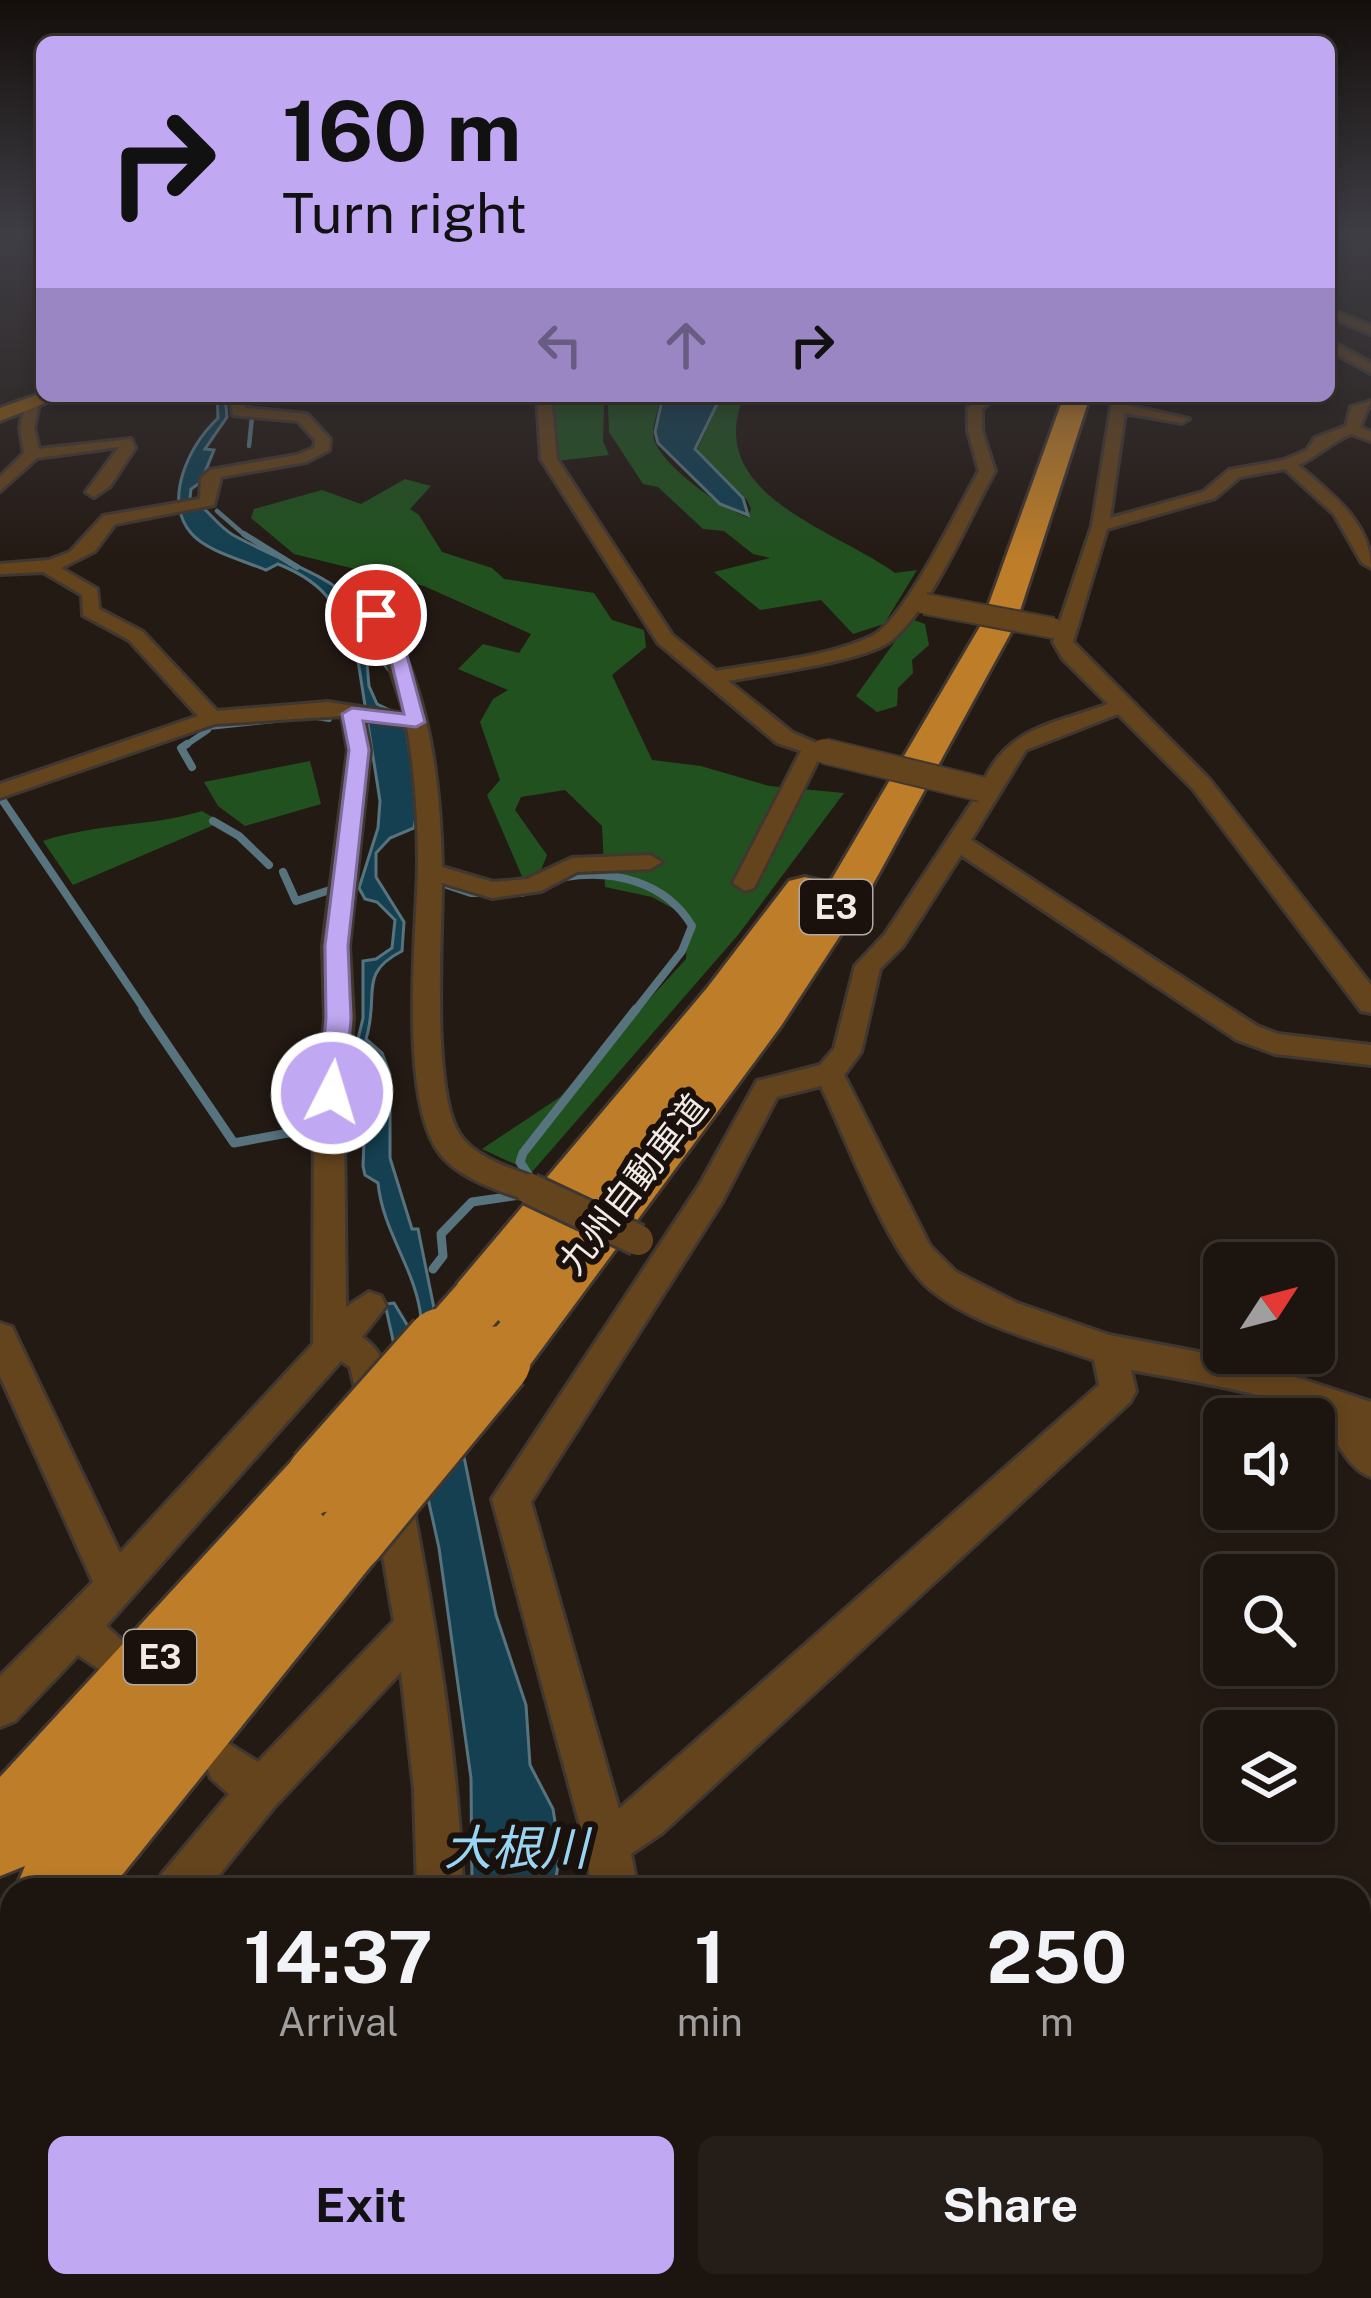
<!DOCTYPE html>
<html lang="en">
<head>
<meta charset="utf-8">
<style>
  body { margin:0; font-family:"Public Sans","Noto Sans JP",sans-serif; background:#241d18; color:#f1f3f6; height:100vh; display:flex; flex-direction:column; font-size:45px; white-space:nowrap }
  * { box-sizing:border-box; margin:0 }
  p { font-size:39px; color:#a09e9e }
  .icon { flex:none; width:66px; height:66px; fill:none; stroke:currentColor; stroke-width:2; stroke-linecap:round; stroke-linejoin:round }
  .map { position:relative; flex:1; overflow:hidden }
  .drawer { position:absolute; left:0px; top:1878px; width:1371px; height:420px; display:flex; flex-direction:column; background:#1b140f; border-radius:36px 36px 0 0; box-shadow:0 6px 18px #0003,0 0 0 3px #39332f }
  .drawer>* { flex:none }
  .hud { position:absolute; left:36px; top:36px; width:1299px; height:366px; border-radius:18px; box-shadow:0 6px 18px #0003,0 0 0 3px #39332f; background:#c0a8f3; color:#111; overflow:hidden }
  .needle { width:78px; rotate:54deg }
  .tools { position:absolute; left:1203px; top:1242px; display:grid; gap:24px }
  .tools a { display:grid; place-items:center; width:132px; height:132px; border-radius:18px; background:#1b140f; box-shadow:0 6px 18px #0003,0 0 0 3px #39332f; font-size:60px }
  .pin { position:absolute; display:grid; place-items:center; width:102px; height:102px; color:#fff; margin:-51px; border:6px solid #fff; border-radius:50%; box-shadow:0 3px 12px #0007 }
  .me { position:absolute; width:132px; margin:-66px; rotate:5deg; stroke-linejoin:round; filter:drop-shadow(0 0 9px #0008) }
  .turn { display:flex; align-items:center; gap:42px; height:252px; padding:0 48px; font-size:54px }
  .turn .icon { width:156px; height:156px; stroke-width:2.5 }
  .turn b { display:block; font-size:84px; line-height:102px }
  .lanes { display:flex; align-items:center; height:114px; padding:0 48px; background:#0003; justify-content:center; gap:60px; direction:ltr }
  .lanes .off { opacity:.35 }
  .eta { display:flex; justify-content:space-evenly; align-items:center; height:204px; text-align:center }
  .eta b { font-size:72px; font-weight:700; line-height:84px }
  .button { display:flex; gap:24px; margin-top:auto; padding:24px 48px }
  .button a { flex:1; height:138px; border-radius:18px; background:#c0a8f3; color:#111; font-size:48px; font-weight:700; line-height:138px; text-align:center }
  .button a+a { background:#241d18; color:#f1f3f6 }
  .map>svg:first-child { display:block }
</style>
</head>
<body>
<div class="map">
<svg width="1371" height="2298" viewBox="0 0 1371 2298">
  <rect width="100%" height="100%" fill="#241a14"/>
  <g fill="#21511f">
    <path d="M550,396H623L621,402L627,396H660C660,409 652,423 653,435C655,461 724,511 748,517L751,509L747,500L697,450L722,396H744C702,495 837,530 895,573L917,570L884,624L853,634L821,600L760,610L714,572L770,558L753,554L724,531L703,529L658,487L643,484L609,432L608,405H604L603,441L609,455L556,461Z"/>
    <path d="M405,479L431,486L410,509L419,515L442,552L492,568L504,579L594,593L612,620L644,630L646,647L612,675L652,760L701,766L769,786L844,793L738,935L532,1172L482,1149L560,1097L686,959L688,917L652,897L605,887L602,826L565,790L521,797L515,810L547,855L539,875L524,881L487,795L500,780L480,722L493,699L508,690L458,669L483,644L519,653L531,634L424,586L294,554L251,518L254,509L322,490L361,504Z"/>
    <path d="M911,619L925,624L929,645L912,660L913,673L898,688L897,706L877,712L856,696Z"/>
    <path d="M310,761L321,804L245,826L218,806L204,782Z"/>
    <path d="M202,811L221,822L73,885L43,841C97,823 149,827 202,811Z"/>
  </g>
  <g fill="#144052" stroke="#56737e" stroke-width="3">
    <path d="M217,396H225L227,417L205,449L214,450L201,482L191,489L190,498C206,506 216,525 233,535C312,578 368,579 395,678L375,653L379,645L369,626L357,623L365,641L369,686L377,704L404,717L418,805L414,828L390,838L376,853V877L404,922L402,951C357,974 380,994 366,1039L382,1053L390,1074V1158L412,1229H418L496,1615L526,1705L530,1765L553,1809L560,1853L554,1890H472L471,1778L439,1548L385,1304L394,1303L409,1328L421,1318C416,1269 383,1233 378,1183L365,1175L363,1166L367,1066L353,1060L363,1018V961L376,959L392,948L395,920L377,902L365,899L359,888L378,828L380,801L356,648L350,631L327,605L331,602C319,584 298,572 278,564L266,570C242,560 206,551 191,533C163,500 188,447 218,418Z"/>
    <path d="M663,396H721L695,449L743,498L748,515L720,504L658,443L655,432Z"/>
  </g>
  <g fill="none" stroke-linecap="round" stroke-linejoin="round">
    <g stroke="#56737e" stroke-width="4.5">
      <path d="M244,396L245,406L258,411"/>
      <path d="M249,446L252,417"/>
      <path d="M217,511L247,537"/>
    </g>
    <g stroke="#56737e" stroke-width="6">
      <path d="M244,534L297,567"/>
      <path d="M310,716L329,719"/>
      <path d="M199,728L284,719"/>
      <path d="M183,747L208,730"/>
    </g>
    <g stroke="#56737e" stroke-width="8">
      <path d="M187,744L181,748L192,767"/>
      <path d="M1,798L146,1012"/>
      <path d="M213,821L239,836L269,865"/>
      <path d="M283,872L296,901L336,888"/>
      <path d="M565,877C613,869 666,882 692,926L682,951L634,1012"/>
      <path d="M444,884L471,893H522"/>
    </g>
    <g stroke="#56737e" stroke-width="9">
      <path d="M143,1009L234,1143L315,1128V1137"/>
      <path d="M531,1179L520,1162L523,1153L636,1009"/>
      <path d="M433,1269L443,1256L441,1234L472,1202L520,1195"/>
    </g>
    <defs>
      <g id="minor">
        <path d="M1329,309L1371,326V334L1329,317Z"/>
        <path d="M1329,340L1371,363V373L1329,350Z"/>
        <path d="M230,396H244L245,408L307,414L330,439L329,450L306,462L221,477L214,505L115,524L95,551L61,568L97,589L99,609L143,632L217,711L328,702L405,714L389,664L367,615L383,611C429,690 440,777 442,867L493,882L527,879L572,858L650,855L662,862L650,869L577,872L541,891L492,898L442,883C442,938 431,1093 460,1135C477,1160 515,1169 541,1180L545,1189L541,1198L530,1201C501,1192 461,1179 441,1155C398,1103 417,933 418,864C418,818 415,773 407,727L364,720L370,750L349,946L353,1018L344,1130L346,1307L369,1292L381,1296L386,1306L362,1337C386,1352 401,1398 390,1425L377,1429L364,1425L350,1367L341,1361L106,1626L125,1643L131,1657L125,1671L111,1677L78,1655L15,1721L0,1727V1676L93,1582L0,1376V1323L12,1327L120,1553L313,1344L314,1130L325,1018L323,946L348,750L342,716L215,724L0,798V784L198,716L129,640L83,615L82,595L43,572L0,574V564L49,560L70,552L103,516L200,499L201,478L210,470L297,455L314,448L315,440L298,421L233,415Z"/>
        <path d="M537,396H551L557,459L672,635L716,671C766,662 826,658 872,636C905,620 959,506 979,471L968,431V408L982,396H998L982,409V431L995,471C967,521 935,603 892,640C868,661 763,674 728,681L793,733L835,751L820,756L754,888L745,891L733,883L801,751L777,743L658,643L541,459Z"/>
        <path d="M1113,396H1127L1126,405L1189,419L1182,423L1125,413L1110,518L1203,492L1229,470L1284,460L1307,450L1315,438L1346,426L1351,407L1371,401L1360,427L1371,432V441L1351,434C1329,443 1319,456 1298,465C1331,494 1371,522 1371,568L1362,563L1334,514L1285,469L1240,477L1215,498L1107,529L1073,642L1209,779L1371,985V1013L1361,1011L1193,789L1118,714L1026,750L971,840L1257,1026L1278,1034L1371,1045V1065L1275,1054L1237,1040L961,855L903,946L880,969L861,1052L844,1075L930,1246L956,1272L1017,1303L1109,1335L1247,1361L1371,1402V1477C1343,1466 1337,1433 1314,1416C1283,1394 1172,1378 1131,1370L1136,1391L1130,1402L662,1833L631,1854L638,1890H592L585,1844L492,1499L700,1184L757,1081L820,1065L834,1049L855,966L885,934L977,795L970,789L973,784L983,783C1007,727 1055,724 1108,704L1063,659L1053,642L1092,526ZM821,1086C846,1138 889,1256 931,1290C975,1326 1041,1341 1094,1360L1099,1385L619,1809L531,1502L722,1202L777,1097Z"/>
        <path d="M32,400L39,404L34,428L39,449L131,439L135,448L110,486L94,497L86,492L119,447L37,458L0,491V477L24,453L20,428L25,404Z"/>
        <path d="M392,1478L405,1483L411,1496C436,1627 458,1756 463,1890H417L414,1790L401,1672L274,1807L207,1890H155L162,1874L229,1794L211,1778L205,1763L211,1748L226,1742L258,1762L394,1621L373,1496L379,1483Z"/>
        <path d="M1371,2013V2075L1359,2080V2018Z"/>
        <path d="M12,2065V2124L0,2129V2070Z"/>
        <path d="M1359,2160L1371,2165V2247L1359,2242Z"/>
        <path d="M423,2286H477L478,2298H424Z"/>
        <path d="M634,2286H688L689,2298H635Z"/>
      </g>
      <path id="secondary" d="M42,393L63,396L0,421V408Z"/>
      <g id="motorway">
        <path d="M1064,396H1090L1016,623L871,888L781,1026L518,1381L496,1389L474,1381L465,1361L488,1324L478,1328L457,1320L448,1302L457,1284L707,988L789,881L805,877L821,881L826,889L829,884L982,623Z"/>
        <path d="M321,1446L345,1455L354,1478L337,1509L350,1504L374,1514L384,1538L374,1562L110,1890H15L25,1866L0,1876V1777L297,1455Z"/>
        <path d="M12,1897V1989L0,1994V1902Z"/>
      </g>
    </defs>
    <use href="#minor" stroke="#413731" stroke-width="6"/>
    <use href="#secondary" stroke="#413731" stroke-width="6"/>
    <use href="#motorway" stroke="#413731" stroke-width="6"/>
    <use href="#minor" fill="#64441d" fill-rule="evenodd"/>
    <use href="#secondary" fill="#8d590f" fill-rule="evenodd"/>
    <use href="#motorway" fill="#bd7d29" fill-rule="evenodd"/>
    <defs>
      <path id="minor-bridge-far2" d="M925,604L1053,628"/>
      <path id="minor-bridge-far1" d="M824,751L981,789"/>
      <path id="minor-bridge" d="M530,1189L638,1240"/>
      <path id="motorway-bridge-far1" d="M439,1346L478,1302"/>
      <g id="motorway-bridge">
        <path d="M321,1478L441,1343"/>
        <path d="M350,1538L496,1361"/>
      </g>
    </defs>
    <use href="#minor-bridge-far2" stroke="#413731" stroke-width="24" stroke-linecap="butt"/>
    <use href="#minor-bridge-far1" stroke="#413731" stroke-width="28" stroke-linecap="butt"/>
    <use href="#minor-bridge" stroke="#413731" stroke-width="36" stroke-linecap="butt"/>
    <use href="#motorway-bridge-far1" stroke="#413731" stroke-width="60" stroke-linecap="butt"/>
    <use href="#motorway-bridge" stroke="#413731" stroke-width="75" stroke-linecap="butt"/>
    <use href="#minor-bridge-far2" stroke="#64441d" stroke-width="20"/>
    <use href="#minor-bridge-far1" stroke="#64441d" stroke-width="24"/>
    <use href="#minor-bridge" stroke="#64441d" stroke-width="30"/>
    <use href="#motorway-bridge-far1" stroke="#bd7d29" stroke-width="54"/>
    <use href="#motorway-bridge" stroke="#bd7d29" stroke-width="69"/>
  </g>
  <linearGradient id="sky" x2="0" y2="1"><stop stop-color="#140e0b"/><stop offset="0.42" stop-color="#3f3e45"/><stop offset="1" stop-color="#3f3e45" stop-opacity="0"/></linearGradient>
  <rect width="1371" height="558" fill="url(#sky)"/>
  <path fill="#c0a8f3" stroke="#7d6d9e" stroke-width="3" d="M370,611H383L406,652L425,722L416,727L363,721L369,750L348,946L351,1018L345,1093L332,1103L319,1093L326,1018L325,946L349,750L342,714L352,708L404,714L389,652L368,615Z"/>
  <g text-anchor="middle" stroke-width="12" stroke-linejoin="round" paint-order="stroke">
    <g fill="#1a110c" stroke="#b0a9a5" stroke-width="3">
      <rect x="800" y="880" width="72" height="54" rx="9"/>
      <rect x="124" y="1630" width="72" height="54" rx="9"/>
    </g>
    <g font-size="33" font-weight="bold" fill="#f1eae6">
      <text x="836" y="919">E3</text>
      <text x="160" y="1669">E3</text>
    </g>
    <g font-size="36" fill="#f1eae6" stroke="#1a110c">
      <text transform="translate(633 1184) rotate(-52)" y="13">九州自動車道</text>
    </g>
    <g font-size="48" font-style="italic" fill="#98d5f4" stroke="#1a110c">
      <text x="516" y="1865">大根川</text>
    </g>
  </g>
</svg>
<div class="tools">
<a><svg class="needle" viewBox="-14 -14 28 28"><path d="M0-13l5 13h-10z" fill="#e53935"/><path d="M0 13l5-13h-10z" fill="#a09e9e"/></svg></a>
<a><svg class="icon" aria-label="sound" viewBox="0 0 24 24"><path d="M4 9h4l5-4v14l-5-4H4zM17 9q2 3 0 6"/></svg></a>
<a><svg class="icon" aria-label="search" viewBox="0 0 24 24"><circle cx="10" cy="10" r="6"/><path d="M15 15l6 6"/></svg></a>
<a><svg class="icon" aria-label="layers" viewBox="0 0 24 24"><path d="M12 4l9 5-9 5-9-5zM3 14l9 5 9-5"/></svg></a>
</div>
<div class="pin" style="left:376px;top:615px;background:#d93025"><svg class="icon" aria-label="arrive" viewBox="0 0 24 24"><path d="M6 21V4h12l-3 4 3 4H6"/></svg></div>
<svg class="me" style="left:332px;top:1093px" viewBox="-20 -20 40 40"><circle r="17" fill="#c0a8f3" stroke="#fff" stroke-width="3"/><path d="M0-11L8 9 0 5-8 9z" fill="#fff"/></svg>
<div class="hud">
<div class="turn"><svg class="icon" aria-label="right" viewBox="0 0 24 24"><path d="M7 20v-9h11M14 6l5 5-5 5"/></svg><div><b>160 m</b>Turn right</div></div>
<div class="lanes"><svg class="icon off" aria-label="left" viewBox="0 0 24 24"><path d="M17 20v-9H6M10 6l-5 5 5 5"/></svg><svg class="icon off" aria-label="ahead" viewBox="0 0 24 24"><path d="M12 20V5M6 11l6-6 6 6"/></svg><svg class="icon" aria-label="right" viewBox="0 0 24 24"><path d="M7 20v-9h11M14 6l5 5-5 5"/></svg></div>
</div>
<section class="drawer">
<div class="eta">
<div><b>14:37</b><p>Arrival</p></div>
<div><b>1</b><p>min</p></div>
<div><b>250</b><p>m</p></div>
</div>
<div class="button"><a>Exit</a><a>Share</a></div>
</section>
</div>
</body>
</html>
